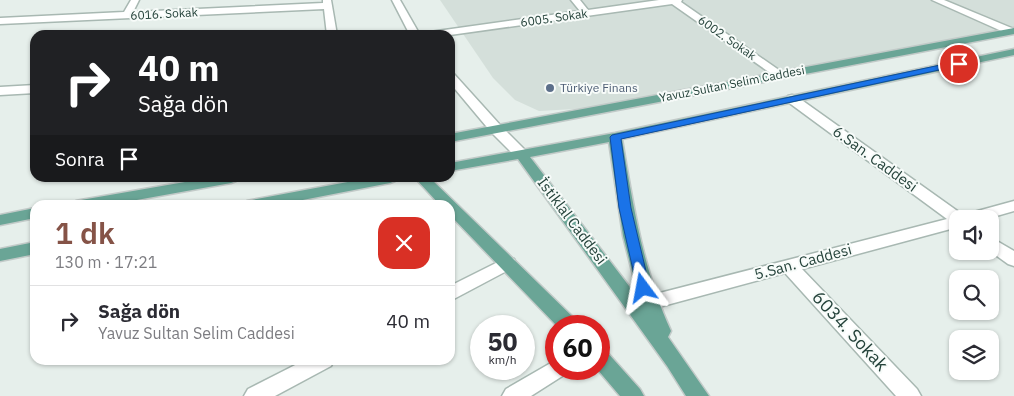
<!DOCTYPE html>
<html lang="tr">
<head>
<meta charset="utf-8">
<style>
  body { margin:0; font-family:"IBM Plex Sans",sans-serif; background:#f2f2f3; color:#2b2b33; height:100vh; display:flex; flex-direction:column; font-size:19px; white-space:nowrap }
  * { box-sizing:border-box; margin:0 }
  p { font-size:16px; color:#7c7c81 }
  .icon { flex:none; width:28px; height:28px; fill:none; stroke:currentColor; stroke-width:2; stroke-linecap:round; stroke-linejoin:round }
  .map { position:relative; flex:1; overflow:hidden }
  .details { position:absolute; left:30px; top:200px; width:425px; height:165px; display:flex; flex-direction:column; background:#fff; border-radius:15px; box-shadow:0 1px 4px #0004 }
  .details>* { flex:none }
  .guide { position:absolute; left:30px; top:30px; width:425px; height:152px; border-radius:15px; box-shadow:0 1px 4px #0004; background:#202124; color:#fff; overflow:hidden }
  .tools { position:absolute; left:949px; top:210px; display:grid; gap:10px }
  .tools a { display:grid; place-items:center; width:50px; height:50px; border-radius:10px; background:#fff; box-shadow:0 1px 4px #0004; font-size:25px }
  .speed { position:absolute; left:470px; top:315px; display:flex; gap:10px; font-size:25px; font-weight:700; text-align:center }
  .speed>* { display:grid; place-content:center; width:65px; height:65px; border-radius:50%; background:#fff; box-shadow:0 1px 4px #0004; line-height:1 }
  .speed small { font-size:12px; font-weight:400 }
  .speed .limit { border:8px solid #d22; background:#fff; color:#111 }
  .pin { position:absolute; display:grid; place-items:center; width:42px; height:42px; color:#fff; margin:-21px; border:2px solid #fff; border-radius:50%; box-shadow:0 1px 5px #0007 }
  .me { position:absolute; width:55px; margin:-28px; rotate:347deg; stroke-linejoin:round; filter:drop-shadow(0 0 4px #0008) }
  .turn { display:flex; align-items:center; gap:18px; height:105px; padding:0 25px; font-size:22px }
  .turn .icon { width:65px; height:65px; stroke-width:2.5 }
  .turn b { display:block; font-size:35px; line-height:42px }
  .then { display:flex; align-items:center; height:48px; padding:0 25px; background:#0003; gap:10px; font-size:19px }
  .round { display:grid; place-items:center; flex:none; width:52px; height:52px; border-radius:15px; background:#f2f2f3 }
  .overview { display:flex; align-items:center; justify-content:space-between; height:85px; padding:0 25px }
  h1 { font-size:30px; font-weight:600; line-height:38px; color:#855347 }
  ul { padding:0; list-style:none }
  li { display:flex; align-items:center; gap:15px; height:70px; padding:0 25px; border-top:1px solid #e1e1e2 }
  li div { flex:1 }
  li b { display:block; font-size:19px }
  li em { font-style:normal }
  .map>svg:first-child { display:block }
</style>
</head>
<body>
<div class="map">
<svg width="1014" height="396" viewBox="0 0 1014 396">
  <rect width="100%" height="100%" fill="#e6efeb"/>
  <path fill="#d4dfda" d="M440,0H1014V28L593,108L539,111L515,100L493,78Z"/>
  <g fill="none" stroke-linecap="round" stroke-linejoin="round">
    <defs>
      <g id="minor">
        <path d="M131,0H139L133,12L323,3V0H331L337,35H327L324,9L0,24V18L124,12Z"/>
        <path d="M392,0H400L420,35H410Z"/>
        <path d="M571,0H580L588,10L659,0H682L681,2L786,75L780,78L776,77L672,4L450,35H425L430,32L580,11Z"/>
        <path d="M932,0H944L1014,29V32L1006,33Z"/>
        <path d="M450,73L454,74L501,126L527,152L529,155L527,158H517L491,132L450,83Z"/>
        <path d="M35,85V93L0,95V87Z"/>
        <path d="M792,95L796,96L963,215L1014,201V211L986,219H958V227L802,269L917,389L921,396H896L785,273L648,310L642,308L639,303L642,298L648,296L947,219L788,102L786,99L788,96Z"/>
        <path d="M990,237L1014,251V266L1008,264L990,251Z"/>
        <path d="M508,257L514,259L516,263L514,267L450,301V286Z"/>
        <path d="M305,360H334L331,366L275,396H244L248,389Z"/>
        <path d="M556,360V369H567L564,375L531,396H502L506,389Z"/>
      </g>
      <g id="major">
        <path d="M1014,28V34L450,142V134Z"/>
        <path d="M1014,49V55L622,139C633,205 643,270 671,331L668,337L709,396H686L667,366L518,159L450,171V163L615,133ZM609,142L623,236L639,299L530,157Z"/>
        <path d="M208,178H238L236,181L231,183L109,205H73L76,201L81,200Z"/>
        <path d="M369,178H397L395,181L390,183L277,205H244L247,201L252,200Z"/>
        <path d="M415,178H430L576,320L578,326H557L450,215V205H440Z"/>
        <path d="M35,208V218L0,225V215Z"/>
        <path d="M35,242V254L0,261V249Z"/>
        <path d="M599,348L606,351L640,389L644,396H620L597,369H599Z"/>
      </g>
    </defs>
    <use href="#minor" stroke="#a8b8b2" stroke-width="3"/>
    <use href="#major" stroke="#c2cac8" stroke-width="3"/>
    <use href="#minor" fill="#fff" fill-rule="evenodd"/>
    <use href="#major" fill="#6aa596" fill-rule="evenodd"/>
  </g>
  <path fill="#1a73e8" stroke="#114b97" d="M959,61L962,62V65L621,139L631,208L650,288L648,292L643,294L638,292L619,208L610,137L612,135Z"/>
  <circle fill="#5c6f8a" stroke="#f7fbf9" stroke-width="2" cx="550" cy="88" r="5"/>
  <g text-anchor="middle" stroke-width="4" stroke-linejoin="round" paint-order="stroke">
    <g font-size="12" fill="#24423a" stroke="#f7fbf9">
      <text transform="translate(164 14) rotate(-3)" y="4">6016. Sokak</text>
      <text transform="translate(554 18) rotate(-8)" y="4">6005. Sokak</text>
      <text transform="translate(727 38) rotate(35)" y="4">6002. Sokak</text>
      <text transform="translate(732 84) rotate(-11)" y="4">Yavuz Sultan Selim Caddesi</text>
    </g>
    <g font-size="12" fill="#4e5e75" stroke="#f7fbf9" text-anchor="start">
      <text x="560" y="92">Türkiye Finans</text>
    </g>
    <g font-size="15" fill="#24423a" stroke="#f7fbf9">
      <text transform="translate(875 159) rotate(36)" y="5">6.San. Caddesi</text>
      <text transform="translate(572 221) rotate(53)" y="5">İstiklal Caddesi</text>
      <text transform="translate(803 262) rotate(-15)" y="5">5.San. Caddesi</text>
    </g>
    <g font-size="18" fill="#24423a" stroke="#f7fbf9">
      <text transform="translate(850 331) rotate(47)" y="6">6034. Sokak</text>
    </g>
  </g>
</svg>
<div class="tools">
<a><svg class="icon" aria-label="sound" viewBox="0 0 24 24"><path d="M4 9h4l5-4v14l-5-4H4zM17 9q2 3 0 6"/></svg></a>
<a><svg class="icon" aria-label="search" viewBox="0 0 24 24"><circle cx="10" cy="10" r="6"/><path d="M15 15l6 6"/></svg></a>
<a><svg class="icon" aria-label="layers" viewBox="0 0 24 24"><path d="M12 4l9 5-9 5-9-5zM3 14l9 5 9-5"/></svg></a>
</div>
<div class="speed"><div>50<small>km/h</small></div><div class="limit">60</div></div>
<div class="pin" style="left:959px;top:64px;background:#d93025"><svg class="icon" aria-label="arrive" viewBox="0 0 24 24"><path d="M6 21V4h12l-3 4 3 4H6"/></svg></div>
<svg class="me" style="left:643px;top:288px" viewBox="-20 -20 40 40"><path d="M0-17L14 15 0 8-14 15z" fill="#1a73e8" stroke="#fff" stroke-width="4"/></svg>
<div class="guide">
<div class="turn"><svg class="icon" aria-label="right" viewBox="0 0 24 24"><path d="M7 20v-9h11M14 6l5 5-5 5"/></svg><div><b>40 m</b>Sağa dön</div></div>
<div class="then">Sonra<svg class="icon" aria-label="arrive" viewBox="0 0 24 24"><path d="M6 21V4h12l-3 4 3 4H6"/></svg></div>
</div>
<section class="details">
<div class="overview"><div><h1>1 dk</h1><p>130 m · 17:21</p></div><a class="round" style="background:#d93025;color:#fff"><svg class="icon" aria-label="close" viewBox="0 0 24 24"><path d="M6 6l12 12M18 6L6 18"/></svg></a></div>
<ul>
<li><svg class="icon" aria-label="right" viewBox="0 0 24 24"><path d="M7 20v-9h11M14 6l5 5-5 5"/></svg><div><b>Sağa dön</b><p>Yavuz Sultan Selim Caddesi</p></div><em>40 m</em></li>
</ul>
</section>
</div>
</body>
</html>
